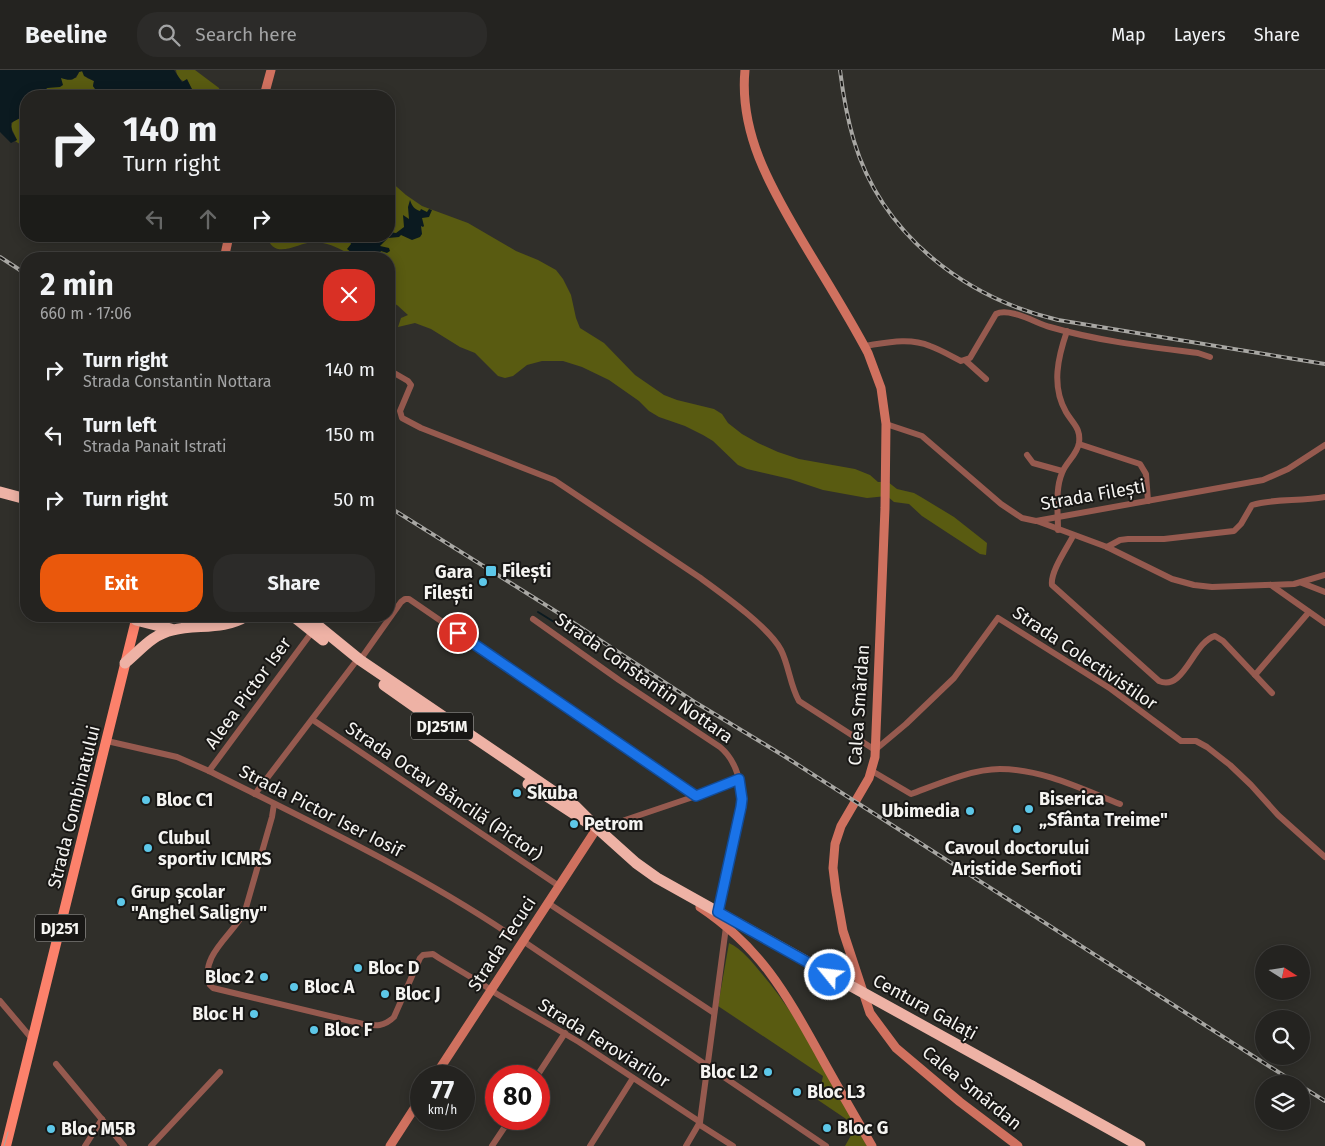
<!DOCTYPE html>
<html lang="en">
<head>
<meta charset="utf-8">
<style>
  body { margin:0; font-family:"Fira Sans",sans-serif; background:#2c2b29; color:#f1f3f6; height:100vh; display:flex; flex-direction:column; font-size:19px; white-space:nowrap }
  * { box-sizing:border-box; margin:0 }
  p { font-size:16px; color:#a3a4a5 }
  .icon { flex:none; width:28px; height:28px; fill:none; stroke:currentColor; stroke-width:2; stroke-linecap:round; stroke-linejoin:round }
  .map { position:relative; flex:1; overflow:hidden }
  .side { position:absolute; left:20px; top:182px; width:375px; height:370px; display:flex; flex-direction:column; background:#242320; border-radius:20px; box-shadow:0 2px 12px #0003,0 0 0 1px #41403e }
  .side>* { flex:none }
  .banner { position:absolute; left:20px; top:20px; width:375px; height:152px; border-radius:20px; box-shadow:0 2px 12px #0003,0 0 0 1px #41403e; background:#242320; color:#f1f3f6; overflow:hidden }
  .needle { width:32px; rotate:102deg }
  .controls { position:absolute; left:1255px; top:875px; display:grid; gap:10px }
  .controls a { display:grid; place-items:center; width:55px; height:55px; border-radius:50%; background:#242320; box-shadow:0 2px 12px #0003,0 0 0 1px #41403e; font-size:25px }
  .speed { position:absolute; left:410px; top:995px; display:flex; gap:10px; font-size:25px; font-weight:700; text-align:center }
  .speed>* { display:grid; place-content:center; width:65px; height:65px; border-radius:50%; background:#242320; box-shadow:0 2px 12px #0003,0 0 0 1px #41403e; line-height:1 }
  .speed small { font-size:12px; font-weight:400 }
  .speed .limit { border:8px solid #d22; background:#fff; color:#111 }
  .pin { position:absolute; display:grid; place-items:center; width:42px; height:42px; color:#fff; margin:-21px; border:2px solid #fff; border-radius:50%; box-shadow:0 1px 5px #0007 }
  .me { position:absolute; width:55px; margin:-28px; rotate:299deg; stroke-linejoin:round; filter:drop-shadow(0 0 4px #0008) }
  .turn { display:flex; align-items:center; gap:18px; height:105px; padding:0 20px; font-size:22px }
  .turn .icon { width:65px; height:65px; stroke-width:2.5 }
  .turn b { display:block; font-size:35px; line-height:42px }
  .lanes { display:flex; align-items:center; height:48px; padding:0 20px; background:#0003; justify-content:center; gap:25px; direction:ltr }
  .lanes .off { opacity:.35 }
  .round { display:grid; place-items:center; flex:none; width:52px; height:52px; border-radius:20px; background:#2c2b29 }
  .headline { display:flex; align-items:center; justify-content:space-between; height:85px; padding:0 20px }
  h1 { font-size:30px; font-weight:700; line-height:38px }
  .action { display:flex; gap:10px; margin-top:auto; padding:10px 20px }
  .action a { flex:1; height:58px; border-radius:20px; background:#ea580c; color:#fff; font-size:20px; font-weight:700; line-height:58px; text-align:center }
  .action a+a { background:#2c2b29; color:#f1f3f6 }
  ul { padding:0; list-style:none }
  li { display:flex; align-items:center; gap:15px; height:65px; padding:0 20px }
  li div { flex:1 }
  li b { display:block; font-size:19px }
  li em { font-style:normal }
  header { display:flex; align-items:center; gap:30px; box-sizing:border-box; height:70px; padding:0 25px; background:#242320; border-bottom:1px solid #41403e }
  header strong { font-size:24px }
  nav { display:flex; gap:28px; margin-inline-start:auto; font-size:18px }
  .search { width:350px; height:45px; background:#2c2b29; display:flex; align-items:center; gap:12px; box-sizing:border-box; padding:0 18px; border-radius:20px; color:#a3a4a5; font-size:19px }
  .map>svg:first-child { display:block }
</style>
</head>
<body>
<header>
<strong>Beeline</strong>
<div class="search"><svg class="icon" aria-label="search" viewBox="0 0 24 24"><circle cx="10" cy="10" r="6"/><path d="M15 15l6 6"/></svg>Search here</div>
<nav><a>Map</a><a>Layers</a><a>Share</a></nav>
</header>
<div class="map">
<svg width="1325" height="1076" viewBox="0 0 1325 1076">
  <rect width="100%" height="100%" fill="#302f2a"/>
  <g fill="#595b11">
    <path d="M176,0H195L219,18L221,26C210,26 201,28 193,20C191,19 190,16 188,14C182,10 177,9 176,0Z"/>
    <path d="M83,1L87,8L94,11L93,16L100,26H43C43,19 49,16 56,17L60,8H76L79,2Z"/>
    <path d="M20,41L26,43V78L15,71L17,70L11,57L13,51L20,48Z"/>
    <path d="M389,110L406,125L422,136L468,153L516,181L538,190L556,200L563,209L571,225L576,248L580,258L604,273L635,305L664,325L677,330L714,339L722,344L728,353L742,364L758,373L778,382L799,389L855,399L870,405L878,412H888L897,419L914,423L921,427L954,447L987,473L986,485L980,484L922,446L909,434L894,432L887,426L867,428L823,420L790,409L747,399L738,395L713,371L703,365L685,356L659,347L649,341L639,331L609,310L582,297L563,291H542L527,295L513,306L505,308L498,306L475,283L460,277L431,259L415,253L398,257L401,248L408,245L397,235L389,232V189C382,189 357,190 353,189C351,188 349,185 347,183C337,177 326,172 314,172C298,172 274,192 267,166H389Z"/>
    <path d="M729,873C743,880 752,892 762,904C805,955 835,1017 867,1076H845L854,1060L849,1051L818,1030L823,1006L718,936Z"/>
  </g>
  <g fill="#0b1a20">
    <path d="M0,0H174L182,12L187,9L192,19L203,26H149L138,22L137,26H100L93,16L94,11L84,6L82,1L79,2C75,11 70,11 61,8L63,15L60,17L47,18L44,21L43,26H26V43L20,41V48L11,53L12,61L17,70L11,73L0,62Z"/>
    <path d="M410,130C412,136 414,139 420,141L421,139L427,142L429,139L432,140L429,147L422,148L424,156L423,157L421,156L422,164L420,167L412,170L401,165L399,167L388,168L380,176L389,178L390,181L387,183L381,181L379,184L381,189H353L352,183L347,179L351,174L349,169L343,168L344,171H342L340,169H333L331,167L389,166V162L396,163L404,157L403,145L409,149L408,137Z"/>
  </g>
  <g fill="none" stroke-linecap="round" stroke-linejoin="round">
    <path stroke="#0b1a20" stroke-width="2" d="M538,542L559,555"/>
    <g stroke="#965a4f" stroke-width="6">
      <path d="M864,276C885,273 909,267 930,276C941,280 951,286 961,291L970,288L996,244C1009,237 1036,253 1050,257C1098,271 1149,277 1198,283L1210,287"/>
      <path d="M966,291L986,309"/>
      <path d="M389,300L408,311L411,315L400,341L402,348L421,358L554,410L699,507C721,523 769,557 781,580C789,596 790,615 799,631L875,680L906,654L954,608L998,548L1111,619L1181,671H1196L1207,677L1230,695L1251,715L1278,745L1325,787"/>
      <path d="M886,354L922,366L1001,434L1022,448L1036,451L1263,410L1288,399L1325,375"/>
      <path d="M1079,374L1140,394L1146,404L1148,431"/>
      <path d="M1027,385L1033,393L1062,401"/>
      <path d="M1037,451L1107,477L1172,509L1194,515L1212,517L1294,514L1325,505"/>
      <path d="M1058,460C1058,442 1055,419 1062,403C1066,392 1077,385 1079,373C1081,358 1073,354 1066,342C1051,316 1058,287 1067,261"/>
      <path d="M1073,466C1067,478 1050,502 1052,515L1159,611C1184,622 1193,572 1215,566L1223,571L1255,605L1309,542"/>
      <path d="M1107,477L1120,470L1128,469H1164L1234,461L1241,454L1252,435C1275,428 1300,432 1325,427"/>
      <path d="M1302,513L1325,522"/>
      <path d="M1271,515L1325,553"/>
      <path d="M533,549L619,610L720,677C737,691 743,716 741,737L718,842"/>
      <path d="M360,590L401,532L405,529H409L696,726"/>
      <path d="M1255,605L1272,623"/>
      <path d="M313,650L559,816"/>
      <path d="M107,671L177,687L209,701C311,752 415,801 509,864"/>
      <path d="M209,701L312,562"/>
      <path d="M872,701L911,724C938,714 972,699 1000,699C1042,699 1082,719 1120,734"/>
      <path d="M255,724L354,594"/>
      <path d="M274,734L272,747L245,841C234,864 198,886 210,915L213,918L363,954C376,956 384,957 394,947L420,888L423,885L433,884L439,888L479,912L497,924L579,972L700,1052"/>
      <path d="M625,750L696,726L739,709"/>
      <path d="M548,833L714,943"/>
      <path d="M523,871L826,1076"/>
      <path d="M0,931L33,970"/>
      <path d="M56,994L124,1076"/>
      <path d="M537,1006L565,963"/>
      <path d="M700,1055L733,1076"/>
      <path d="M85,1076L102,1049"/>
      <path d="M151,1076L220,1002"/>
      <path d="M492,1076L510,1049"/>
      <path d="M590,1076L633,1008"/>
      <path d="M686,1076L700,1052L726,857"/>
    </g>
    <g stroke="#d0715f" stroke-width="9">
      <path d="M745,0C739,62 770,116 800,167C823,206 847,243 868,283L881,318L886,354L885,438L875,687L869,708L841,756L835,774L833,798L836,822L843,861L870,943L896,978L960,1032L1018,1076"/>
      <path d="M264,26L271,0"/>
      <path d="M224,189L229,166"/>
      <path d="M700,837C760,877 785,922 819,983C836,1014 854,1045 872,1076"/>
      <path d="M435,1006L597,758"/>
      <path d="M390,1076L421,1028"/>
    </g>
    <g stroke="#fc816b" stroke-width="10">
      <path d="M125,546L136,550"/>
      <path d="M6,1076L137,546"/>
    </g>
    <g stroke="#eeb2a5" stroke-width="11">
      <path d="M0,422L26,429"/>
      <path d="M293,546L323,570"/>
      <path d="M306,546L360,590L575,736L597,758L636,793L657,808L813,895"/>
      <path d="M136,550L171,559"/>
      <path d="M125,593C141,580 151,565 173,560C196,554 224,560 246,546"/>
      <path d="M384,615L428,646"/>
      <path d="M528,714L588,753"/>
      <path d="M1032,1016L1140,1076"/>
    </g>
    <path stroke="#a8a7a3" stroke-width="1" d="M4,1076L8,1062"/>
    <defs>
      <g id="rail">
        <path d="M840,0C843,24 847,48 854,71C882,165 965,228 1058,250L1325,294"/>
        <path d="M0,187L26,204"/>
        <path d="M389,437L560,544L693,631L784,686L1297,1014"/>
        <path d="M1301,1016L1325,1031"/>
      </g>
    </defs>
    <use href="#rail" stroke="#a8a7a3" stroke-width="4"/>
    <use href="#rail" stroke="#181715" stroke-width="2" stroke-dasharray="5.5" stroke-linecap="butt"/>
    <path stroke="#eeb2a5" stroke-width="11" d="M813,895L1032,1016"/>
  </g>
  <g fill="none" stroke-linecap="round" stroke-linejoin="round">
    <defs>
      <path id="route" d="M458,563L696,726L739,709L742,729L741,737L718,842L830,905"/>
    </defs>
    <use href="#route" stroke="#114b97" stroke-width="12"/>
    <use href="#route" stroke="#1a73e8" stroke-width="9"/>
  </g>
  <g fill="#5dc7e8" stroke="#181715" stroke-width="2">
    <rect x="485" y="495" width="12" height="12" rx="2.5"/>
    <circle cx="483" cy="512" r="5"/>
    <circle cx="517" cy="723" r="5"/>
    <circle cx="146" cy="730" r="5"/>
    <circle cx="1029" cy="739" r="5"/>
    <circle cx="970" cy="741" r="5"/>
    <circle cx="574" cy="754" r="5"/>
    <circle cx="1017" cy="759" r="5"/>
    <circle cx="148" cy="778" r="5"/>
    <circle cx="121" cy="832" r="5"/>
    <circle cx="358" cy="898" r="5"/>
    <circle cx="264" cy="907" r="5"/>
    <circle cx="294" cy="917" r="5"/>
    <circle cx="385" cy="924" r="5"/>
    <circle cx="254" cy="944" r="5"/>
    <circle cx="314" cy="960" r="5"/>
    <circle cx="768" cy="1002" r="5"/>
    <circle cx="797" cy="1022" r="5"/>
    <circle cx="827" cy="1058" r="5"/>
    <circle cx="51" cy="1059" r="5"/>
  </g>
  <g text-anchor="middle" stroke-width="4" stroke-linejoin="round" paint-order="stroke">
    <g fill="#181715" stroke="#b3b2af" stroke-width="1">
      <rect x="411" y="642.5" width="62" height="27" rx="4"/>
      <rect x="35" y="844.5" width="50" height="27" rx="4"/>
    </g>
    <g font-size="16" font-weight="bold" fill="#f5f4f1">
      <text x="442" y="662">DJ251M</text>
      <text x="60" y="864">DJ251</text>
    </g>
    <g font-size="18" fill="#f5f4f1" stroke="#181715">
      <text transform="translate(1093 425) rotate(-10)" y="6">Strada Filești</text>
      <text transform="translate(1085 588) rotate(34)" y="6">Strada Colectivistilor</text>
      <text transform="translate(644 608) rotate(35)" y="6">Strada Constantin Nottara</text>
      <text transform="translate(248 623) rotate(-54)" y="6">Aleea Pictor Iser</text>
      <text transform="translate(859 635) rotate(-86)" y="6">Calea Smârdan</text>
      <text transform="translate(444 721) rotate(34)" y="6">Strada Octav Băncilă (Pictor)</text>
      <text transform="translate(74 737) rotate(-76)" y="6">Strada Combinatului</text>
      <text transform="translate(321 741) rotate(27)" y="6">Strada Pictor Iser Iosif</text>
      <text transform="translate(502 874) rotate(-57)" y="6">Strada Tecuci</text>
      <text transform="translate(925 937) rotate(29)" y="6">Centura Galați</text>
      <text transform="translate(604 973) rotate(32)" y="6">Strada Feroviarilor</text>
      <text transform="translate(972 1018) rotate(39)" y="6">Calea Smârdan</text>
    </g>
    <g font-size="18" font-weight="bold" fill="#f5f4f1" stroke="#181715" text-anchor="start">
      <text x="502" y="507">Filești</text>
      <text x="473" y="508" text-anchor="end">Gara<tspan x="473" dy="21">Filești</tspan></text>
      <text x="527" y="729">Skuba</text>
      <text x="1039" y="735">Biserica<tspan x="1039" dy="21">„Sfânta Treime"</tspan></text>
      <text x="156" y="736">Bloc C1</text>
      <text x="960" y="747" text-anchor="end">Ubimedia</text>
      <text x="584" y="760">Petrom</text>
      <text x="158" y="774">Clubul<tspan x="158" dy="21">sportiv ICMRS</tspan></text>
      <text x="1017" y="784" text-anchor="middle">Cavoul doctorului<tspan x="1017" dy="21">Aristide Serfioti</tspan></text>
      <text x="131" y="828">Grup școlar<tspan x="131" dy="21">"Anghel Saligny"</tspan></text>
      <text x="368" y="904">Bloc D</text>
      <text x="254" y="913" text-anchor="end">Bloc 2</text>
      <text x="304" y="923">Bloc A</text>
      <text x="395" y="930">Bloc J</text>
      <text x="244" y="950" text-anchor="end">Bloc H</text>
      <text x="324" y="966">Bloc F</text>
      <text x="758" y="1008" text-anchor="end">Bloc L2</text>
      <text x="807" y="1028">Bloc L3</text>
      <text x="837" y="1064">Bloc G</text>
      <text x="61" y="1065">Bloc M5B</text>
    </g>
  </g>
</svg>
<div class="controls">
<a><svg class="needle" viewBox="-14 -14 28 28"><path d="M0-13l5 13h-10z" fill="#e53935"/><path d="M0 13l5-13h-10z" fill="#a3a4a5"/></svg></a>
<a><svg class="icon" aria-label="search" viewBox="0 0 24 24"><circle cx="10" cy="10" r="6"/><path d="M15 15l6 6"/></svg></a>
<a><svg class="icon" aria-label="layers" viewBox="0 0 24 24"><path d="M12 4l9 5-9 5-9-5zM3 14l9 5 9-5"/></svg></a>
</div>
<div class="speed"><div>77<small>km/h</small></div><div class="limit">80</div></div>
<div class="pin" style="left:458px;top:563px;background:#d93025"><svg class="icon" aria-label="arrive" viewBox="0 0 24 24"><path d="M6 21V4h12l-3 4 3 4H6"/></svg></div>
<svg class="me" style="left:830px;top:905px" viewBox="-20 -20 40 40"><circle r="17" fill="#1a73e8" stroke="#fff" stroke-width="3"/><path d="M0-11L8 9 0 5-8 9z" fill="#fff"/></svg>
<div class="banner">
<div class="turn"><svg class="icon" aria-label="right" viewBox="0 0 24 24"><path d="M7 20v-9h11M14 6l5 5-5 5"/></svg><div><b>140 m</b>Turn right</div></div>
<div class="lanes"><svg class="icon off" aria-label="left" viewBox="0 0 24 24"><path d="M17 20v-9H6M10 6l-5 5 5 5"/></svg><svg class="icon off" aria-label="ahead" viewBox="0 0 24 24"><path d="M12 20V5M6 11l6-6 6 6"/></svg><svg class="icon" aria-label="right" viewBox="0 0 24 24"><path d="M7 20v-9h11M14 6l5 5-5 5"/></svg></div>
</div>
<section class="side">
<div class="headline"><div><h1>2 min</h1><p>660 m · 17:06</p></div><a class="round" style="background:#d93025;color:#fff"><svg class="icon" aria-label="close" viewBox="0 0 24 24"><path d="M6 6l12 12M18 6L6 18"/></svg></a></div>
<ul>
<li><svg class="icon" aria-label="right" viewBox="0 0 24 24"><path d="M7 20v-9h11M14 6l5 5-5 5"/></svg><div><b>Turn right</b><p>Strada Constantin Nottara</p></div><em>140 m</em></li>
<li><svg class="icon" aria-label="left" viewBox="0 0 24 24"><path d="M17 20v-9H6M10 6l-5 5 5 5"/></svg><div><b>Turn left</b><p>Strada Panait Istrati</p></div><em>150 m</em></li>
<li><svg class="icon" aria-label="right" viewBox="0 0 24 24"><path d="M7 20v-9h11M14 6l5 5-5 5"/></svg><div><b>Turn right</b></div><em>50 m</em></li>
</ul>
<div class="action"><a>Exit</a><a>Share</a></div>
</section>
</div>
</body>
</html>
